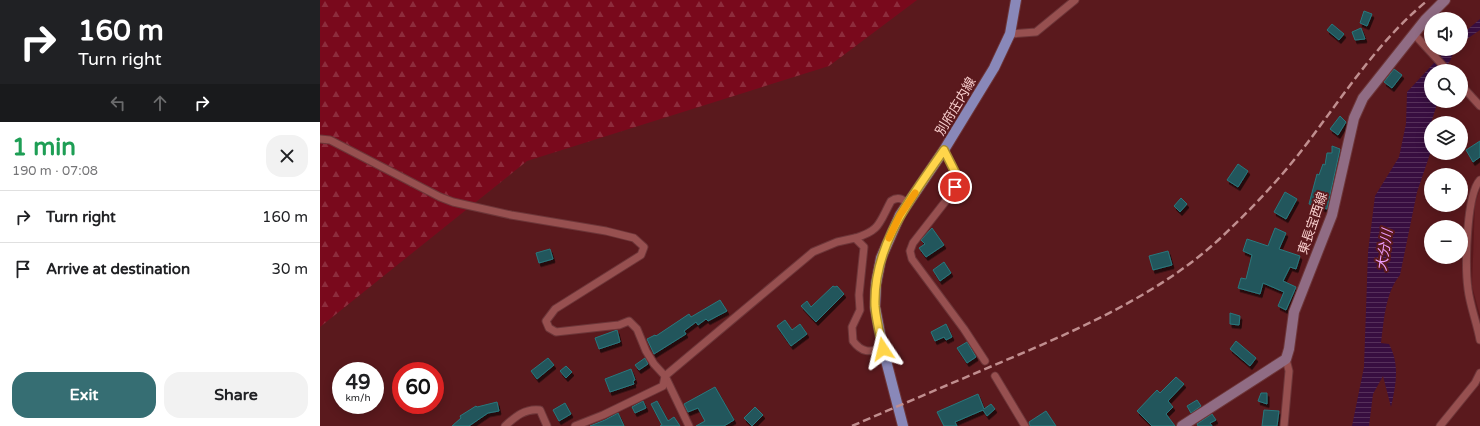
<!DOCTYPE html>
<html lang="en">
<head>
<meta charset="utf-8">
<style>
  body { margin:0; font-family:"Varela Round","Noto Sans JP",sans-serif; background:#f2f2f2; color:#202124; height:100vh; display:flex; flex-direction:column; font-size:15px; white-space:nowrap }
  * { box-sizing:border-box; margin:0 }
  p { font-size:13px; color:#757577 }
  .icon { flex:none; width:22px; height:22px; fill:none; stroke:currentColor; stroke-width:2; stroke-linecap:round; stroke-linejoin:round }
  .map { position:relative; flex:1; overflow:hidden }
  .details { display:flex; flex-direction:column; background:#fff; width:320px }
  .details>* { flex:none }
  .guide { background:#202124; color:#fff; overflow:hidden }
  .buttons { position:absolute; left:1104px; top:12px; display:grid; gap:8px }
  .buttons a { display:grid; place-items:center; width:44px; height:44px; border-radius:50%; background:#fff; box-shadow:0 2px 10px #0003; font-size:20px }
  .speed { position:absolute; left:12px; top:362px; display:flex; gap:8px; font-size:20px; font-weight:700; text-align:center }
  .speed>* { display:grid; place-content:center; width:52px; height:52px; border-radius:50%; background:#fff; box-shadow:0 2px 10px #0003; line-height:1 }
  .speed small { font-size:10px; font-weight:400 }
  .speed .limit { border:6px solid #d22; background:#fff; color:#111 }
  .pin { position:absolute; display:grid; place-items:center; width:34px; height:34px; color:#fff; margin:-17px; border:2px solid #fff; border-radius:50%; box-shadow:0 1px 4px #0007 }
  .me { position:absolute; width:44px; margin:-22px; rotate:350deg; stroke-linejoin:round; filter:drop-shadow(0 0 3px #0008) }
  .turn { display:flex; align-items:center; gap:14px; height:84px; padding:0 12px; font-size:18px }
  .turn .icon { width:52px; height:52px; stroke-width:2.5 }
  .turn b { display:block; font-size:28px; line-height:34px }
  .lanes { display:flex; align-items:center; height:38px; padding:0 12px; background:#0003; justify-content:center; gap:20px; direction:ltr }
  .lanes .off { opacity:.35 }
  .round { display:grid; place-items:center; flex:none; width:42px; height:42px; border-radius:16px; background:#f2f2f2 }
  .overview { display:flex; align-items:center; justify-content:space-between; height:68px; padding:0 12px }
  h1 { font-size:24px; font-weight:800; line-height:30px; color:#1e9e55 }
  .primary-button { display:flex; gap:8px; margin-top:auto; padding:8px 12px }
  .primary-button a { flex:1; height:46px; border-radius:16px; background:#366e73; color:#fff; font-size:16px; font-weight:800; line-height:46px; text-align:center }
  .primary-button a+a { background:#f2f2f2; color:#202124 }
  ul { padding:0; list-style:none }
  li { display:flex; align-items:center; gap:12px; height:52px; padding:0 12px; border-top:1px solid #e0e0e0 }
  li div { flex:1 }
  li b { display:block; font-size:15px }
  li em { font-style:normal }
  main { display:flex; flex:1; min-height:0 }
  .map>svg:first-child { display:block }
</style>
</head>
<body>
<main>
<section class="details">
<div class="guide">
<div class="turn"><svg class="icon" aria-label="right" viewBox="0 0 24 24"><path d="M7 20v-9h11M14 6l5 5-5 5"/></svg><div><b>160 m</b>Turn right</div></div>
<div class="lanes"><svg class="icon off" aria-label="left" viewBox="0 0 24 24"><path d="M17 20v-9H6M10 6l-5 5 5 5"/></svg><svg class="icon off" aria-label="ahead" viewBox="0 0 24 24"><path d="M12 20V5M6 11l6-6 6 6"/></svg><svg class="icon" aria-label="right" viewBox="0 0 24 24"><path d="M7 20v-9h11M14 6l5 5-5 5"/></svg></div>
</div>
<div class="overview"><div><h1>1 min</h1><p>190 m · 07:08</p></div><a class="round"><svg class="icon" aria-label="close" viewBox="0 0 24 24"><path d="M6 6l12 12M18 6L6 18"/></svg></a></div>
<ul>
<li><svg class="icon" aria-label="right" viewBox="0 0 24 24"><path d="M7 20v-9h11M14 6l5 5-5 5"/></svg><div><b>Turn right</b></div><em>160 m</em></li>
<li><svg class="icon" aria-label="arrive" viewBox="0 0 24 24"><path d="M6 21V4h12l-3 4 3 4H6"/></svg><div><b>Arrive at destination</b></div><em>30 m</em></li>
</ul>
<div class="primary-button"><a>Exit</a><a>Share</a></div>
</section>
<div class="map">
<svg width="1160" height="426" viewBox="0 0 1160 426">
  <defs>
    <pattern id="forest-firs" width="22" height="20" patternUnits="userSpaceOnUse"><rect width="22" height="20" fill="#79091c"/><path d="M5 1l3.5 6h-7zM16 11l3.5 6h-7z" fill="#8d2c3c"/></pattern>
    <pattern id="water-rules" width="6" height="5" patternUnits="userSpaceOnUse"><rect width="6" height="5" fill="#380e40"/><path d="M0 2.5h6" fill="none" stroke="#56305a"/></pattern>
    <filter id="shadow"><feDropShadow dx="2" dy="3.5" stdDeviation="0" flood-color="#0009"/></filter>
  </defs>
  <rect width="100%" height="100%" fill="#5a191d"/>
  <path fill="#6a2125" d="M1160,189V315L1152,286L1155,204Z"/>
  <path fill="url(#forest-firs)" d="M0,0H597L509,66L207,161L0,327Z"/>
  <g fill="url(#water-rules)">
    <path d="M1160,19V30L1141,43V35Z"/>
    <path d="M1127,49H1135L1130,61L1122,71H1111V101H1118L1111,123V151L1097,192L1080,275C1065,293 1064,321 1061,343L1069,344C1080,365 1076,384 1071,407L1063,376L1053,394L1049,426H1032L1044,367L1048,252L1055,196L1079,157L1086,124L1087,92Z"/>
  </g>
  <g fill="#21575b" stroke="#29787e" filter="url(#shadow)">
    <path d="M1044,11L1052,14L1047,26L1040,23Z"/>
    <path d="M1012,24L1024,34L1019,40L1007,30Z"/>
    <path d="M1041,28L1045,39L1035,40L1032,32Z"/>
    <path d="M1074,69L1082,75L1072,88L1064,82Z"/>
    <path d="M1020,116L1026,122L1018,135L1010,129Z"/>
    <path d="M1160,141V157L1153,162L1146,150Z"/>
    <path d="M1012,146L1020,149L1007,209L989,204L997,174L999,175L1003,164L1005,165L1007,153H1012Z"/>
    <path d="M918,164L928,171L918,187L907,180Z"/>
    <path d="M965,192L977,199L966,219L954,212Z"/>
    <path d="M861,198L867,204L860,212L854,206Z"/>
    <path d="M612,228L624,245L606,257L599,248L605,244L601,240Z"/>
    <path d="M955,228L966,233L959,249L980,256L976,269L970,267L963,281L976,287L966,310L958,306L964,292L943,283L940,294L918,288L921,278L926,279L932,255L923,251L927,239L948,246Z"/>
    <path d="M230,249L233,259L219,263L216,253Z"/>
    <path d="M848,251L852,265L833,270L829,256Z"/>
    <path d="M624,262L631,273L620,281L613,270Z"/>
    <path d="M513,286L515,287L517,286L524,294L496,322L481,306L487,301L491,307Z"/>
    <path d="M400,300L407,311L388,321L386,319L378,325L376,322L364,331L366,334L334,354L327,339L335,335L336,336L369,314L371,317Z"/>
    <path d="M910,313L920,316L919,325L910,324Z"/>
    <path d="M465,320L472,330L480,324L487,334L471,346L457,326Z"/>
    <path d="M626,324L632,337L626,340L624,337L615,341L611,332Z"/>
    <path d="M297,330L300,342L279,349L275,338Z"/>
    <path d="M916,341L936,358L930,366L910,349Z"/>
    <path d="M647,342L656,357L647,363L637,348Z"/>
    <path d="M228,358L234,365L217,379L211,371Z"/>
    <path d="M325,358L328,364L319,370L315,365Z"/>
    <path d="M246,366L252,372L246,378L240,371Z"/>
    <path d="M311,369L315,380L313,381L314,384L290,392L285,379Z"/>
    <path d="M856,377L864,384L848,401L853,407L846,414L855,426H832L817,411L837,390L840,393Z"/>
    <path d="M395,387L414,420L404,426H376L385,421L378,408L368,412L364,404Z"/>
    <path d="M941,393H947V404L938,401Z"/>
    <path d="M658,394L664,409L671,404L675,409L667,416L663,410L635,422L637,426H624L617,412Z"/>
    <path d="M877,400L881,406L871,413L867,406Z"/>
    <path d="M323,401L326,408L315,413L312,407Z"/>
    <path d="M337,401L348,421L354,417L360,426H340L342,425L331,404Z"/>
    <path d="M177,402L179,411L168,413L149,426H132L141,418L140,416L156,406L157,407Z"/>
    <path d="M245,403L251,414L239,421L233,410Z"/>
    <path d="M435,407L443,415L432,426L424,418Z"/>
    <path d="M944,410L959,411L957,426H942Z"/>
    <path d="M726,411L736,426H710L709,422Z"/>
    <path d="M298,413L304,426H270L285,420Z"/>
    <path d="M892,414L896,420L890,423L892,426H878L877,424Z"/>
  </g>
  <g fill="none" stroke-linecap="round" stroke-linejoin="round">
    <defs>
      <g id="street">
        <path d="M690,34L716,32L755,0"/>
        <path d="M1094,34L1128,71"/>
        <path d="M1141,85L1160,106"/>
        <path d="M0,139L10,140L120,197L133,202L191,215L286,231L314,238L324,247L321,255L235,309L226,321L229,328L236,332L299,325L309,321L317,329L326,351L334,364L345,376L369,426"/>
        <path d="M624,150C633,168 640,173 632,193L593,243L590,251L592,259L644,329L665,361"/>
        <path d="M1160,180C1146,195 1145,267 1148,289C1150,306 1157,323 1160,340"/>
        <path d="M535,238C560,231 559,223 571,201C578,196 582,199 588,203"/>
        <path d="M675,376L705,426"/>
        <path d="M185,426C195,417 205,408 220,410L227,426"/>
        <path d="M255,426L283,415L343,386L345,376L493,252L517,242L535,238L544,247L539,295L540,310L532,327L533,341C542,353 549,352 563,349"/>
        <path d="M964,426L969,371L966,359"/>
        <path d="M1120,426L1155,383L1160,373"/>
      </g>
      <path id="secondary" d="M862,426L966,359L969,349L974,312L1012,215L1034,118L1043,98L1105,20L1125,0"/>
      <path id="primary" d="M583,426L563,349L555,307L556,284L561,258L580,215L624,150L674,68L690,34L696,0"/>
    </defs>
    <use href="#street" stroke="#6d3639" stroke-width="9"/>
    <use href="#secondary" stroke="#6d3639" stroke-width="12"/>
    <use href="#primary" stroke="#6d3639" stroke-width="12"/>
    <use href="#street" stroke="#975050" stroke-width="7"/>
    <use href="#secondary" stroke="#906c84" stroke-width="10"/>
    <use href="#primary" stroke="#8988b9" stroke-width="10"/>
    <path stroke="#c08e8f" stroke-width="2.5" stroke-dasharray="8 4" stroke-linecap="butt" d="M532,426C587,402 642,379 698,355C773,323 852,287 911,228C937,203 963,175 985,146C1024,95 1058,41 1108,0"/>
  </g>
  <g fill="none" stroke-linecap="round" stroke-linejoin="round">
    <defs>
      <path id="route" d="M563,349C560,335 556,320 555,306C553,245 591,198 624,150L637,176L635,187"/>
    </defs>
    <use href="#route" stroke="#a68a30" stroke-width="10"/>
    <use href="#route" stroke="#ffd54a" stroke-width="7"/>
    <path stroke="#f59e0b" stroke-width="7" d="M569,238L580,215L595,193"/>
  </g>
  <g text-anchor="middle" stroke-width="4" stroke-linejoin="round" paint-order="stroke">
    <g font-size="13" fill="#f9cfce" stroke="#5a191d">
      <text transform="translate(635 106) rotate(-59)" y="5">別府庄内線</text>
      <text transform="translate(992 223) rotate(-71)" y="5">東長宝西線</text>
    </g>
    <g font-size="14" font-style="italic" fill="#ed9dfc" stroke="#5a191d">
      <text transform="translate(1064 250) rotate(-81)" y="5">大分川</text>
    </g>
  </g>
</svg>
<div class="buttons">
<a><svg class="icon" aria-label="sound" viewBox="0 0 24 24"><path d="M4 9h4l5-4v14l-5-4H4zM17 9q2 3 0 6"/></svg></a>
<a><svg class="icon" aria-label="search" viewBox="0 0 24 24"><circle cx="10" cy="10" r="6"/><path d="M15 15l6 6"/></svg></a>
<a><svg class="icon" aria-label="layers" viewBox="0 0 24 24"><path d="M12 4l9 5-9 5-9-5zM3 14l9 5 9-5"/></svg></a>
<a>+</a>
<a>−</a>
</div>
<div class="speed"><div>49<small>km/h</small></div><div class="limit">60</div></div>
<div class="pin" style="left:635px;top:187px;background:#d93025"><svg class="icon" aria-label="arrive" viewBox="0 0 24 24"><path d="M6 21V4h12l-3 4 3 4H6"/></svg></div>
<svg class="me" style="left:563px;top:349px" viewBox="-20 -20 40 40"><path d="M0-17L14 15 0 8-14 15z" fill="#ffd54a" stroke="#fff" stroke-width="4"/></svg>
</div>
</main>
</body>
</html>
